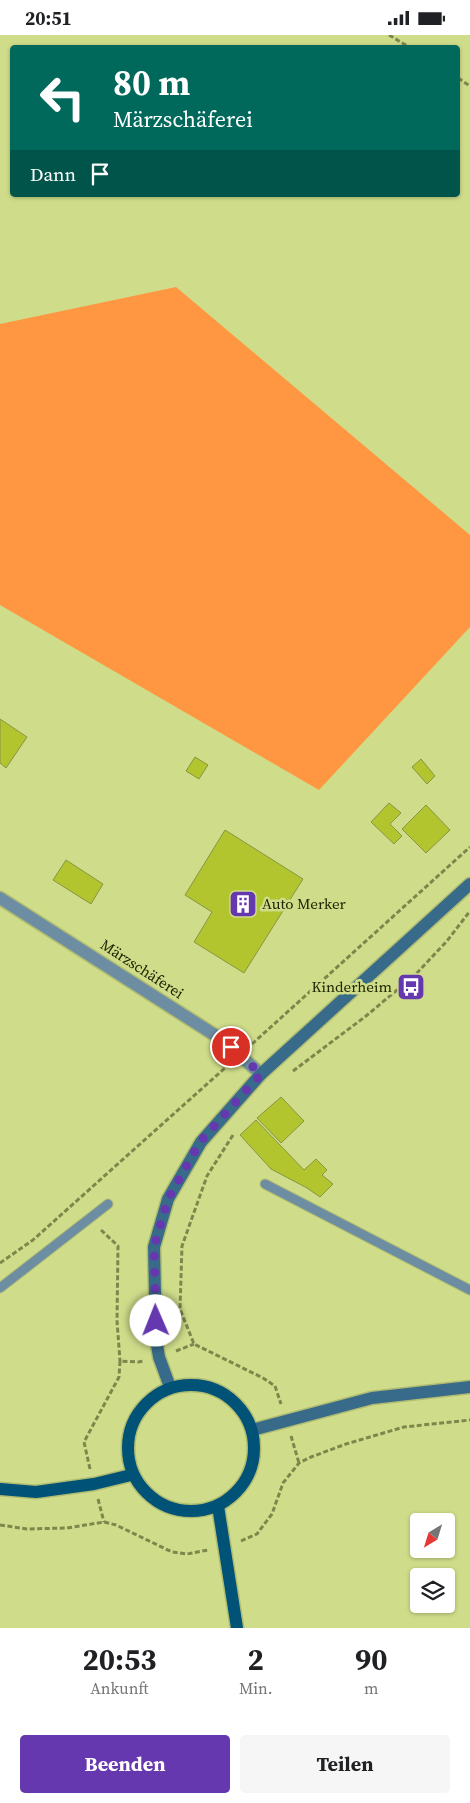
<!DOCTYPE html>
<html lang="de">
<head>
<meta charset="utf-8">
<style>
  body { margin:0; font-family:"Source Serif 4",serif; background:#f6f6f6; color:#202124; height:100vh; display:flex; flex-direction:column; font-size:19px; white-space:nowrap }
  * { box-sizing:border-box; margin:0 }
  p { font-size:16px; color:#757577 }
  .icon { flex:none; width:28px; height:28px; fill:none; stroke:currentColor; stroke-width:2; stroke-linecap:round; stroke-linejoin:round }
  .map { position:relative; height:1593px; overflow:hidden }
  .details { display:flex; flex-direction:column; background:#fff; flex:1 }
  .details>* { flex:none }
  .hud { position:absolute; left:10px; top:10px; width:450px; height:152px; border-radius:5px; box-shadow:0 1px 4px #0004; background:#00695c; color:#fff; overflow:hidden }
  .needle { width:32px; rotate:218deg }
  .tools { position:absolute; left:410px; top:1478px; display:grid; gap:10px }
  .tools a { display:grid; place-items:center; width:45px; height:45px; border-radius:5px; background:#fff; box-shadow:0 1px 4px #0004; font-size:25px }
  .pin { position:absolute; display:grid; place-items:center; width:42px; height:42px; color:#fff; margin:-21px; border:2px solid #fff; border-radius:50%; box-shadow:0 1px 5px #0007 }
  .me { position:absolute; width:55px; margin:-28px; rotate:359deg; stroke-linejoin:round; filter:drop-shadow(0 0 4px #0008) }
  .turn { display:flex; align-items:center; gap:18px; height:105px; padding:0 20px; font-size:22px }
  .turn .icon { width:65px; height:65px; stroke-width:2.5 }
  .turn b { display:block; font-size:35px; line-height:42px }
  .then { display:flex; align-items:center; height:48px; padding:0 20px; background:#0003; gap:10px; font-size:19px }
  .eta { display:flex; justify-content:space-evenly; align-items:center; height:85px; text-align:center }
  .eta b { font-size:30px; font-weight:700; line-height:35px }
  .primary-button { display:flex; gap:10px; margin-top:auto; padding:10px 20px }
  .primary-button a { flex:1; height:58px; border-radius:5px; background:#6638af; color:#fff; font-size:20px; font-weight:700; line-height:58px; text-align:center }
  .primary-button a+a { background:#f6f6f6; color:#202124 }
  .status { display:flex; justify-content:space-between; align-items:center; height:35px; padding:0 25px; background:#fff; direction:ltr }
  .status svg { height:14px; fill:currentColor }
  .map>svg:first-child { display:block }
</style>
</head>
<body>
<div class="status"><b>20:51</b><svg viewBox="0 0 49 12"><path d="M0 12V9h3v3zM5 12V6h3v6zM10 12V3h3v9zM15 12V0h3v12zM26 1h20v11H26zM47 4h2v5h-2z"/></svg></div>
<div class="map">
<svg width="470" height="1593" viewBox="0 0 470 1593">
  <rect width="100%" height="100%" fill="#cfdd8a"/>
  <path fill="#ff9742" d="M176,252L470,500V592L319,755L0,570V289Z"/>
  <g fill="#b2c42e" stroke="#899544">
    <path d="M0,684L27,702L6,733L0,728Z"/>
    <path d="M195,722L208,730L199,744L186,736Z"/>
    <path d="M421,724L435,741L427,749L412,732Z"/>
    <path d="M389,768L401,778L390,789L402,801L394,809L371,787Z"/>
    <path d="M426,770L450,795L426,818L402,794Z"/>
    <path d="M225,795L303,844L244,938L194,907L212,877L185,860Z"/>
    <path d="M66,825L103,849L91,869L53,845Z"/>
    <path d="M281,1062L304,1086L281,1108L257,1083Z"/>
    <path d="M256,1085L304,1135L316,1124L327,1135L322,1140L333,1149L320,1162L307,1153L271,1134L240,1100Z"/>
  </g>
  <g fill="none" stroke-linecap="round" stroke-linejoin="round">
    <defs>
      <g id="lane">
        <path d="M265,1149L470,1255"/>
        <path d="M0,1253L108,1169"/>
      </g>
      <path id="street" d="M0,863L221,1004L261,1039"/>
      <g id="secondary">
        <path d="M170,1352L159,1322L156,1304L154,1212L168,1164L201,1107L261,1039L470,849"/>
        <path d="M252,1395L372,1363L470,1352"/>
      </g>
      <g id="primary">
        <circle cx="191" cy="1413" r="63"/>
        <path d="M0,1454L36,1457L94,1449L131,1440"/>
        <path d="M218,1471L237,1593"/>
      </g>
    </defs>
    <use href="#lane" stroke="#b0bc72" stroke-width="11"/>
    <use href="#street" stroke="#b0bc72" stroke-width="15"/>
    <use href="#secondary" stroke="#b0bc72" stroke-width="15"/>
    <use href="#primary" stroke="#b0bc72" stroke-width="15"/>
    <g stroke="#7e874b" stroke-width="3" stroke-dasharray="5 2.5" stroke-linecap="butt">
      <path d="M389,0L409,12"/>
      <path d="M458,43L470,51"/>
      <path d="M252,1009L470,812"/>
      <path d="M293,1036L366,981L416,939L447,906L470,876"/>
      <path d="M233,1100L207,1141L182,1211L180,1274L194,1309L263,1343L275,1351L281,1369"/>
      <path d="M101,1195L118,1211L117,1286L120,1326"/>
      <path d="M0,1228L33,1205L226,1032"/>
      <path d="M176,1316L194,1309"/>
      <path d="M291,1401L299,1428"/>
      <path d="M90,1434L84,1407L119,1342L120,1326L138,1327L144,1326"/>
      <path d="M98,1464L104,1487"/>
      <path d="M0,1490L27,1494L67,1493L104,1487L116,1490L172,1517L187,1519L208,1515"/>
      <path d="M241,1506L257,1499L272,1479L283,1448L299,1428L311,1422L346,1409L404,1392L470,1385"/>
    </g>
    <use href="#lane" stroke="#6d8ea2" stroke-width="9"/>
    <use href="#street" stroke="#6d8ea2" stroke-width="12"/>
    <use href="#secondary" stroke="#386b89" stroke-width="12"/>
    <use href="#primary" stroke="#005276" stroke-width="12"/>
  </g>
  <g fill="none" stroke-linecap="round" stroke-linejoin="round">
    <path stroke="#6638af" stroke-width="9" stroke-dasharray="0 16.2" d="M156,1286L154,1212L168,1164L200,1107L261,1039L231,1012"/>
  </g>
  <defs>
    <symbol id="building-square" viewBox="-11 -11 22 22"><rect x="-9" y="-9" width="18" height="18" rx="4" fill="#6638af" stroke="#cfdd8a"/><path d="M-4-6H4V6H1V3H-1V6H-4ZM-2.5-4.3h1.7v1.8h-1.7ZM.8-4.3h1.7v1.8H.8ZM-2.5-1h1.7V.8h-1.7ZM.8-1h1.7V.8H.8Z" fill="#fff"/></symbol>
    <symbol id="bus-square" viewBox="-11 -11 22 22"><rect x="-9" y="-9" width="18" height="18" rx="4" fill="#6638af" stroke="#cfdd8a"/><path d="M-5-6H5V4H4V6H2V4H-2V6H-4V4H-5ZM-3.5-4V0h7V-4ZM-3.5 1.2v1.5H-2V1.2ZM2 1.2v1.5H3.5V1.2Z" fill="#fff"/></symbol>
  </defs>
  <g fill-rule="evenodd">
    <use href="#building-square" x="227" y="853" width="32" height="32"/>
    <use href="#bus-square" x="395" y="936" width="32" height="32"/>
  </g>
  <g text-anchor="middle" stroke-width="5" stroke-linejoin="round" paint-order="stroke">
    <g font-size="15" fill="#202402" stroke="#cfdd8a" text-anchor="start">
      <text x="262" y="874">Auto Merker</text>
      <text x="392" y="957" text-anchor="end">Kinderheim</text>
    </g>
    <g font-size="15" fill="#202402" stroke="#cfdd8a">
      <text transform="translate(142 934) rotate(33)" y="5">Märzschäferei</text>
    </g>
  </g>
</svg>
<div class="tools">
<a><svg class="needle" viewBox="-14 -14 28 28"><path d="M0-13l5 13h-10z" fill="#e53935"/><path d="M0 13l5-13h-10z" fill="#757577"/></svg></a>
<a><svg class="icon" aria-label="layers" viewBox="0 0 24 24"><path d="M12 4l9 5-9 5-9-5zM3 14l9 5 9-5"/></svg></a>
</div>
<div class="pin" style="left:231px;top:1012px;background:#d93025"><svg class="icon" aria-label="arrive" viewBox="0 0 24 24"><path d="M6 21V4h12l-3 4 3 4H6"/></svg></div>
<svg class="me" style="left:156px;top:1286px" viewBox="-20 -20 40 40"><circle r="19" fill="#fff"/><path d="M0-13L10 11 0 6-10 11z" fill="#6638af"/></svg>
<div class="hud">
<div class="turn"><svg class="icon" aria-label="left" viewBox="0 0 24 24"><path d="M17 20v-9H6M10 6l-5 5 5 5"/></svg><div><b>80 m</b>Märzschäferei</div></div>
<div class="then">Dann<svg class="icon" aria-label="arrive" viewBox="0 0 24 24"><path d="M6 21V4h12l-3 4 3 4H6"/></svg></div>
</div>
</div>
<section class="details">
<div class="eta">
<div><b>20:53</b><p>Ankunft</p></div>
<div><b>2</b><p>Min.</p></div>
<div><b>90</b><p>m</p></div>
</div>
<div class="primary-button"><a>Beenden</a><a>Teilen</a></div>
</section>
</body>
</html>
